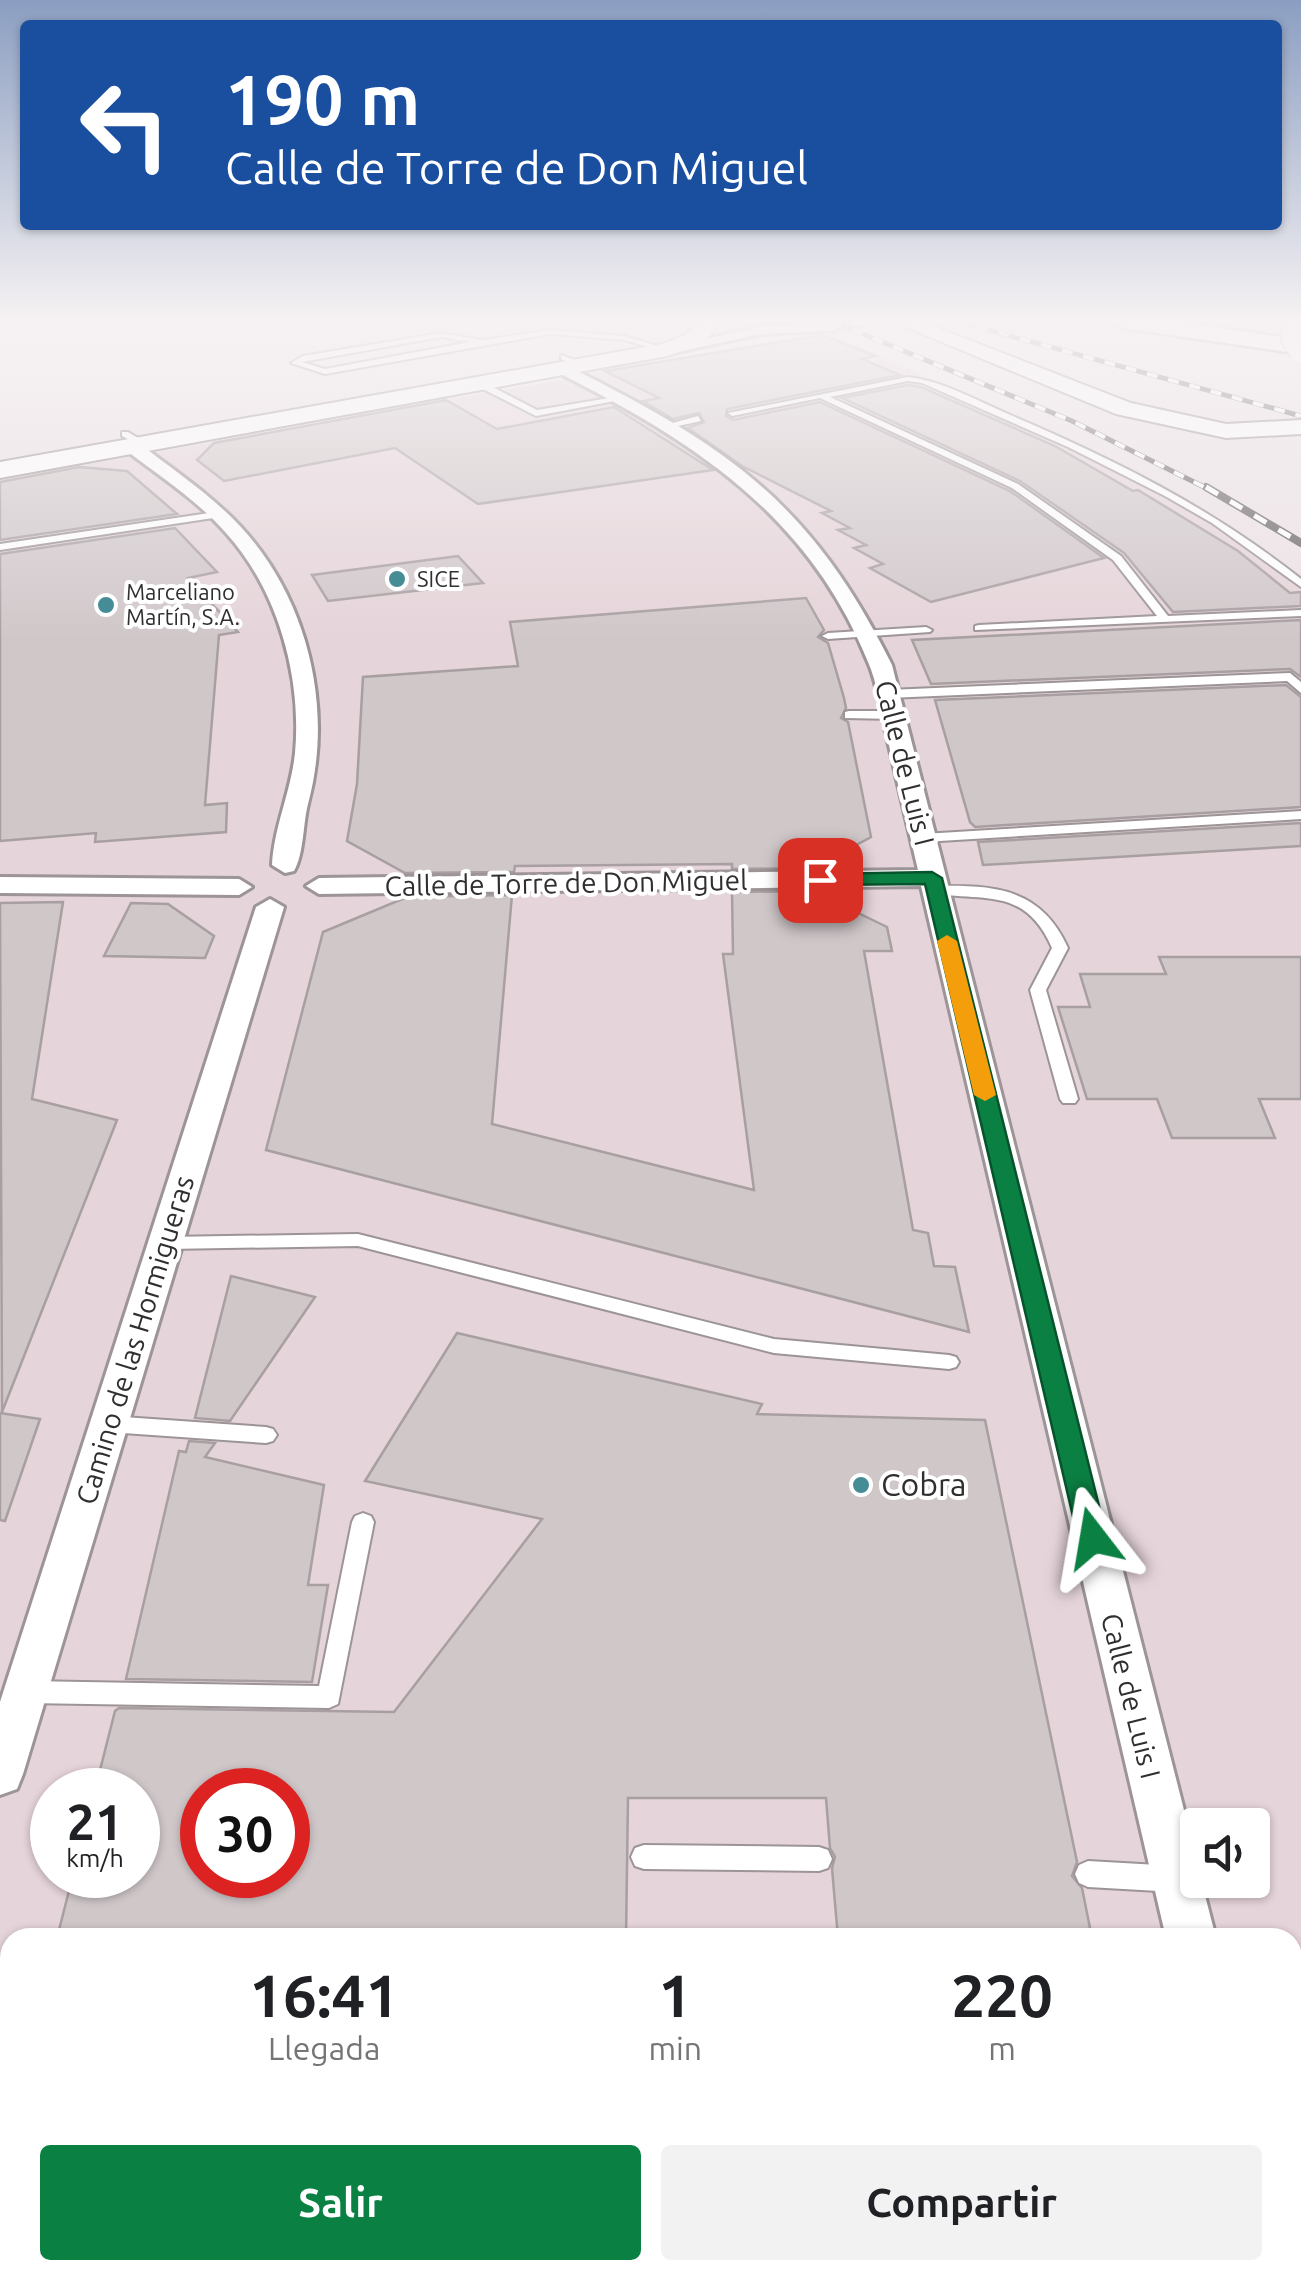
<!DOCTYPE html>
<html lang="es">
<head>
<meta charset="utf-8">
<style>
  body { margin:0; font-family:Ubuntu,sans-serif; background:#f2f2f2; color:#202124; height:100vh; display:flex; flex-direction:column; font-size:38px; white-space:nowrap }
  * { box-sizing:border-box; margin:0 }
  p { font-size:32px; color:#757577 }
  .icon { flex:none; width:55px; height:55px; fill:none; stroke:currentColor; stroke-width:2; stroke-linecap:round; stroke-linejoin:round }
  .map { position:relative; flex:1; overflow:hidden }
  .side { position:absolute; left:0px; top:1928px; width:1302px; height:352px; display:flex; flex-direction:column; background:#fff; border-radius:30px 30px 0 0; box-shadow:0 2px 8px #0004 }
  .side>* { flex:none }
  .guide { position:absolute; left:20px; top:20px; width:1262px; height:210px; border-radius:10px; box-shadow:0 2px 8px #0004; background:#1a4fa0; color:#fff; overflow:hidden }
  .fabs { position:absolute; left:1180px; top:1808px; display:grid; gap:20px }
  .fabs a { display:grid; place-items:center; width:90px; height:90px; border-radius:10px; background:#fff; box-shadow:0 2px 8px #0004; font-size:50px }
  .speed { position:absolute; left:30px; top:1768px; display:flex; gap:20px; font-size:50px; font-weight:700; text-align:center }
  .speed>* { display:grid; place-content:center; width:130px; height:130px; border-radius:50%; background:#fff; box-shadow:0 2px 8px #0004; line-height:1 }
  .speed small { font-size:25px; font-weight:400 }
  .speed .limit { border:15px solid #d22; background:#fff; color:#111 }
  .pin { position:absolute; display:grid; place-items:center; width:85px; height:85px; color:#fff; margin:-42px; border-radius:20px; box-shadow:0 5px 15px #0006 }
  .me { position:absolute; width:110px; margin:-55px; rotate:346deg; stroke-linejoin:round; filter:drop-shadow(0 0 8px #0008) }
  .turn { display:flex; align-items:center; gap:35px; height:210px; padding:0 40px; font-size:45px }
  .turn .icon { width:130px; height:130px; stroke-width:2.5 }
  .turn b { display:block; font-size:70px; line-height:85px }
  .eta { display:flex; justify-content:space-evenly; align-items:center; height:170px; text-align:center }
  .eta b { font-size:60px; font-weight:600; line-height:70px }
  .button { display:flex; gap:20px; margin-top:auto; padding:20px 40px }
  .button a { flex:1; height:115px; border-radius:10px; background:#0b8043; color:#fff; font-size:40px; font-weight:600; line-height:115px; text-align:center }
  .button a+a { background:#f2f2f2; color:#202124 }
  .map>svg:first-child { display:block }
</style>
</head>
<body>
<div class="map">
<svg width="1301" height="2279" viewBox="0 0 1301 2279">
  <rect width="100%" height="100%" fill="#ece2e5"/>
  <path fill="#e5d4d9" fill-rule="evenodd" d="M828,332L1124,467L1211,516L1301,575V2279H0V480ZM52,1790H138V1875H52ZM202,1790H288V1875H202ZM1198,1825H1252V1880H1198ZM10,1938H1292V2270H10Z"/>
  <g fill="#d0c7c9" stroke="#a89fa1" stroke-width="2.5" fill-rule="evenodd">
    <path d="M822,335L876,356L862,359L900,375L727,409L726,416L733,420L820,402L1010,491L1104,558L931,602L870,568L883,564L854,548L866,545L838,530L850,528L822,513L831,511L742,466L688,428L704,422L699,413L673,419L643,401L659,398L605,371Z"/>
    <path d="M908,385L921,387L1055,446L1133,491L1138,490L1238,551L1290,593L1301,592V606L1173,612L1124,553L1020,481L842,398Z"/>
    <path d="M446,400L497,429L614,407L713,470L478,504L395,448L224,481L197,460L214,443Z"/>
    <path d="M79,467L127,471L177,514L0,540V482Z"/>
    <path d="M175,528L217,572L188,578L238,632L219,635L205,805L227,803L226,832L95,842L96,833L0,841V554Z"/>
    <path d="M458,556L483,583L328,601L312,575Z"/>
    <path d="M806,598L824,630L818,637L828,643L844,698L846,708L841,718L848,722L871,837L813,868L732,869V864L515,866L514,872L405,873L347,841L357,784L363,677L518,666L510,622Z"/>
    <path d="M1301,620V677L1290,669L931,684L912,640Z"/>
    <path d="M1286,685L1301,697V807L975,827L970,822L935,700Z"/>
    <path d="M1301,823V846L983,865L978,842Z"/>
    <path d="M813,891L887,927L892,951H864L913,1230L928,1233L934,1266L955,1267L969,1332L266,1150L323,932L407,897L512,895L492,1124L754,1190L723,954H733L732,892Z"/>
    <path d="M63,902L32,1099L117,1120L2,1412L0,903Z"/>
    <path d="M131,903L168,904L214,936L205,958L104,956Z"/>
    <path d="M1159,957H1301V1099H1259L1275,1138H1172L1157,1099H1087L1058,1007H1090L1080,974H1166Z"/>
    <path d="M231,1276L315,1297L230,1421L195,1418Z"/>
    <path d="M457,1333L762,1404L757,1414L985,1420L1077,1862L1072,1876L1082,1888L1092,1938H838L832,1868L835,1857L830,1848L826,1798H628L626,1938H57L73,1875H138V1790H95L115,1711L119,1708L394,1712L542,1519L365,1481ZM202,1790H288V1875H202Z"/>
    <path d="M0,1413L40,1419L5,1521L0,1520Z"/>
    <path d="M189,1441L215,1443L205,1457L324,1485L308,1585H328L312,1682L126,1679L179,1451L186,1452Z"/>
  </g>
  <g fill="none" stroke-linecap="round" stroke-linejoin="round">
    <path stroke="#c7bec1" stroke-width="16" stroke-dasharray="16 8" stroke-linecap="butt" d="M831,327L856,323"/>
    <defs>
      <g id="lane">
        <path d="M550,330L624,336L671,350L667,352L624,340L550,334L325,374L291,363L303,356L441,333L483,340ZM441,337L470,342L325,369L302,362Z"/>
        <path d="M561,355L575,360L562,371L558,369L566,361L561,359Z"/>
        <path d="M908,377C943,381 976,400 1008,414C1112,458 1212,508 1301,579V587L1212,523L1165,496L1068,447L922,383L908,381L830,397L1018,484L1121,556L1168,616L1301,610V616L975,630V626L979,625L1157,616L1113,560L1012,488L820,398L732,416L728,413Z"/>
        <path d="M477,382H483L537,410L621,396L625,399L536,416L477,386Z"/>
        <path d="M698,416L701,421L669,428L665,425Z"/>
        <path d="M122,432H128L143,441L136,449H130L133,442L122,436Z"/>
        <path d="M216,512L220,513V517L0,550V544Z"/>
        <path d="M926,627L932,630L930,632L828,639L822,636L828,633Z"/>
        <path d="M1290,673L1301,682V693L1287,681L888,698L882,694L888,690Z"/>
        <path d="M849,711H894L900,715L894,719L845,718V712Z"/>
        <path d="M1301,811V819L923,842L916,838L923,834Z"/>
        <path d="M935,886C995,885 1041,888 1068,948L1046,990L1078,1099L1075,1103H1063L1060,1099L1030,990L1052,948C1025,886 984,902 930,893L928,890Z"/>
        <path d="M358,1234L774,1339L949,1355L956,1357L959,1362L956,1367L949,1369L774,1353L358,1246L167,1249L158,1243L167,1237Z"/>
        <path d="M109,1416L266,1427L273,1429L277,1435L273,1441L266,1443L109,1432L102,1430L99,1424L102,1418Z"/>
        <path d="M363,1513L371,1516L374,1522L338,1704L329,1708L27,1703L18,1699L15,1692L18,1685L27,1681L319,1686L352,1522L355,1516Z"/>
        <path d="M644,1845L819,1847L828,1850L832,1859L828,1868L819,1871L644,1869L635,1866L631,1857L635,1848Z"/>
        <path d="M1088,1861L1176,1866L1185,1870L1189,1879L1185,1888L1176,1892L1088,1887L1079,1883L1075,1874L1079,1865Z"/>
      </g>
      <g id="street">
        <path d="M850,321H873L856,327Z"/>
        <path d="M831,323L838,327L836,330L761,334L667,354L660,350L761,326Z"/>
        <path d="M557,366H567C726,445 811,502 892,665L1198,1865V1880H1201L1216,1938H1166L921,886L319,894L306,886L319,878L918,870C907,823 896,776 885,728C880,707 877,682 868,662C808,514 693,441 557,372Z"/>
        <path d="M127,443H139C173,470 210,494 240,526C308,599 334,708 308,804C303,823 304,854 294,871L285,873L272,865C274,826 291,792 295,753C302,678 278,590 226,533C198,501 161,477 127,451Z"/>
        <path d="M0,877L239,879L252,887L239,895L0,893Z"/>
        <path d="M270,899L284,907L23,1774L17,1789L0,1795V1702L256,907Z"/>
        <path d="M1293,2250L1301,2279H1246L1244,2270H1292Z"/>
      </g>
      <g id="secondary">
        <path d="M701,321H723L701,345L667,356L0,478V462L662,344L685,335Z"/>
        <path d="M891,321H920L1131,403L1226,424L1301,420V434L1226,438L1116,414Z"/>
      </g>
      <path id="highway" d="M1111,321H1175L1301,340V354L1123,328Z"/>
    </defs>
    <use href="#lane" stroke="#9c9496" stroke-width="4"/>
    <use href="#street" stroke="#9c9496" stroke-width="6"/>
    <use href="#secondary" stroke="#9c9496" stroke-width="4"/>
    <use href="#highway" stroke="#9c9496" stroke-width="5"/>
    <use href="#lane" fill="#fff" fill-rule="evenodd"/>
    <use href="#street" fill="#fff" fill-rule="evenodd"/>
    <use href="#secondary" fill="#fff" fill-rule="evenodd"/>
    <use href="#highway" fill="#fff" fill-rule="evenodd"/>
    <defs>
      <g id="rail-far1">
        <path d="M832,321L1072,421L1210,490"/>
        <path d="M956,321L1301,416"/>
      </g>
      <path id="rail" d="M1206,487L1301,543"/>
    </defs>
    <use href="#rail-far1" stroke="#6a6566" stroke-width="5"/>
    <use href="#rail" stroke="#6a6566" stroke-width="8"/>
    <use href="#rail-far1" stroke="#fff" stroke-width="4" stroke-dasharray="11" stroke-linecap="butt"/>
    <use href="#rail" stroke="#fff" stroke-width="5" stroke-dasharray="14" stroke-linecap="butt"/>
    <defs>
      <path id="secondary-bridge" d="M1293,321L1294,340L1301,350"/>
    </defs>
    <use href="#secondary-bridge" stroke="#9c9496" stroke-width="26" stroke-linecap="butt"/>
    <use href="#secondary-bridge" stroke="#fff" stroke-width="24"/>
  </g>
  <linearGradient id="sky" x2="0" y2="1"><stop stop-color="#8b9ec1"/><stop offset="0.5" stop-color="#f6f2f3"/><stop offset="1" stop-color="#f6f2f3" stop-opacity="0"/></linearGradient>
  <rect width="1301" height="640" fill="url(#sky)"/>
  <path fill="#0b8043" stroke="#07532c" stroke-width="2.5" d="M932,872L942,878L1107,1538L1103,1546L1093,1550L1082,1546L1078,1538L925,884L820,885L810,880L820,874Z"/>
  <path fill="#f59e0b" d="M947,935L957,941L996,1095L985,1101L974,1095L937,941Z"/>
  <g fill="#468c97" stroke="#fff" stroke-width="4">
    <circle cx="397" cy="579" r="10"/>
    <circle cx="106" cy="605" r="10"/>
    <circle cx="861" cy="1485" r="10"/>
  </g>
  <g text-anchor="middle" stroke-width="8" stroke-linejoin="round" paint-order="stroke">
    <g font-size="22" fill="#312e2f" stroke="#fff" text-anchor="start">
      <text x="417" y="587">SICE</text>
      <text x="126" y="600">Marceliano<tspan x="126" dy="25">Martín, S.A.</tspan></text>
    </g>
    <g font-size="28" fill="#312e2f" stroke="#fff">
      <text transform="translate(905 763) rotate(76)" y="10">Calle de Luis I</text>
      <text transform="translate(566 883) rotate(-1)" y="10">Calle de Torre de Don Miguel</text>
      <text transform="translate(135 1340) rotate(-73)" y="10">Camino de las Hormigueras</text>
      <text transform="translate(1131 1696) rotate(76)" y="10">Calle de Luis I</text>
    </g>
    <g font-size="32" fill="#312e2f" stroke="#fff" text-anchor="start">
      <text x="881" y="1496">Cobra</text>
    </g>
  </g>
</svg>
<div class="fabs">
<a><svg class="icon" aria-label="sound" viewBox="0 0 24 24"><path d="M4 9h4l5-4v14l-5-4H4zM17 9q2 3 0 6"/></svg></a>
</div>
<div class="speed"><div>21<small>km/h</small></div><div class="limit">30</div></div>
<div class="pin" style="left:820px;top:880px;background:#d93025"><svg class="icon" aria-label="arrive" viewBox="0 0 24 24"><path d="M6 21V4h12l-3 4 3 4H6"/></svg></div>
<svg class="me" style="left:1093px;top:1538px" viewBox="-20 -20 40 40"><path d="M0-17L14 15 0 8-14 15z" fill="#0b8043" stroke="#fff" stroke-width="4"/></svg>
<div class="guide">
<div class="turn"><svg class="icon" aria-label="left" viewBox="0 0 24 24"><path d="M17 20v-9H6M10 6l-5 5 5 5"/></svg><div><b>190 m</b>Calle de Torre de Don Miguel</div></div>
</div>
<section class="side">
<div class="eta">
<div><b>16:41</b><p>Llegada</p></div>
<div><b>1</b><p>min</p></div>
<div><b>220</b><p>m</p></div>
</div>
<div class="button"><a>Salir</a><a>Compartir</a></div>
</section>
</div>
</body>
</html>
